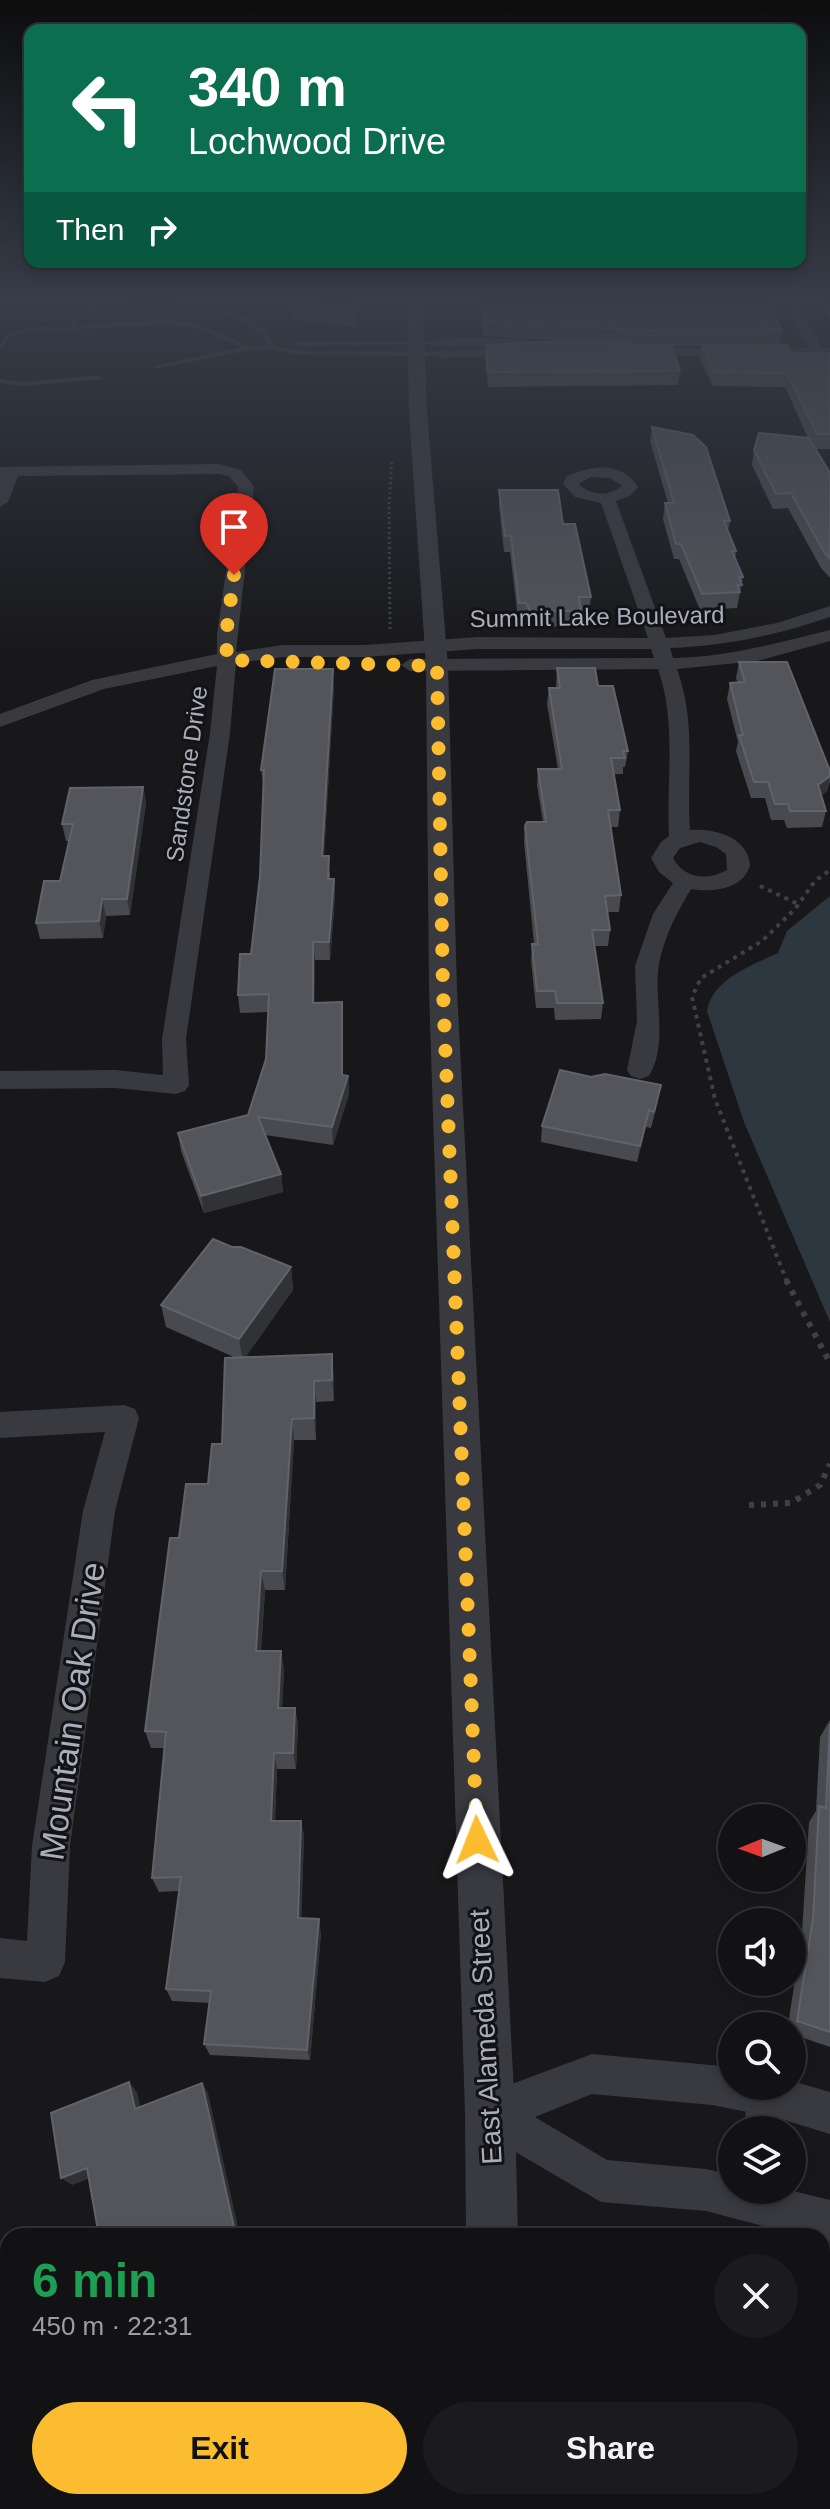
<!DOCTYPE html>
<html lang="en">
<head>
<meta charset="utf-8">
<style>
  body { margin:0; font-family:Arial,sans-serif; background:#1b1b1d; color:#f1f3f6; height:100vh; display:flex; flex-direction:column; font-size:30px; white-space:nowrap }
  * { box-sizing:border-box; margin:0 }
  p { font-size:26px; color:#9c9ea0 }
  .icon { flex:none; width:44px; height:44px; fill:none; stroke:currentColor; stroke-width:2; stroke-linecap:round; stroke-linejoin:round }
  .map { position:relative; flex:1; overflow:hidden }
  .panel { position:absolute; left:0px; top:2228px; width:830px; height:282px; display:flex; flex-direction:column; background:#121214; border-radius:24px 24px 0 0; box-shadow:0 4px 12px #0003,0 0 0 2px #313234 }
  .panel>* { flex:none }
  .banner { position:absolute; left:24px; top:24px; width:782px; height:244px; border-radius:16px; box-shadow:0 4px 12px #0003,0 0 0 2px #313234; background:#0b6e4f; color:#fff; overflow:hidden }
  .needle { width:52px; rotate:269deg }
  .fabs { position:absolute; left:718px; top:1804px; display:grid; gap:16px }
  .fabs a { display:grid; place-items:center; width:88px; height:88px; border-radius:50%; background:#121214; box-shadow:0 4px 12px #0003,0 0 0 2px #313234; font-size:40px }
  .pin { position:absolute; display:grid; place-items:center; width:68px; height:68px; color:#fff; margin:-82px -34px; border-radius:50% 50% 50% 0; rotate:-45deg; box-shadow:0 0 8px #0007 }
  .pin .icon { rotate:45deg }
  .me { position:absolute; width:88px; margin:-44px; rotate:358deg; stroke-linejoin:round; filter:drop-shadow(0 0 6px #0008) }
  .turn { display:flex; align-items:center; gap:28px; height:168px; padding:0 32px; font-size:36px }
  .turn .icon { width:104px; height:104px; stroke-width:2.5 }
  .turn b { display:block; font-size:56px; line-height:68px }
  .then { display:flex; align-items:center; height:76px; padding:0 32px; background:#0003; gap:16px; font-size:30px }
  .round { display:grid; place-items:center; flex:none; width:84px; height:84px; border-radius:42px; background:#1b1b1d }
  .summary { display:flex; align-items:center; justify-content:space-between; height:136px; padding:0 32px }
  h1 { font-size:48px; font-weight:700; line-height:60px; color:#1e9e55 }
  .action { display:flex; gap:16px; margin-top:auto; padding:16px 32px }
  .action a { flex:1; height:92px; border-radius:48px; background:#fbbc2f; color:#111; font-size:32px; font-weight:700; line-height:92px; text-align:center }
  .action a+a { background:#1b1b1d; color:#f1f3f6 }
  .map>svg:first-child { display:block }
</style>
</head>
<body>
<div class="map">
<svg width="830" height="2509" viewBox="0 0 830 2509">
  <rect width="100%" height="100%" fill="#18181a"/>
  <path fill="#2d373f" d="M830,896V1322L744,1122L707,1011C712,980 751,965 778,953L787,931Z"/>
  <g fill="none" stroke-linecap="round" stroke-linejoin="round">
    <g stroke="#2d373f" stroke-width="15">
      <path d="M541,2502L547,2509"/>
      <path d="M400,2509L406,2502"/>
    </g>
    <g stroke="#3f4147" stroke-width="3" stroke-dasharray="2 3" stroke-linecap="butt">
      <path d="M271,312L312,323"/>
      <path d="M390,629L389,505L392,459"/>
    </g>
    <g stroke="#3f4147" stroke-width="4" stroke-dasharray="4 5" stroke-linecap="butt">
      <path d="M760,886L798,904"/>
      <path d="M787,1282L715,1099L692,997L701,978L762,941L795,909L815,881L830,870"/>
    </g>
    <g stroke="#3f4147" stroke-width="6" stroke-dasharray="5 7" stroke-linecap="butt">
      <path d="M786,1280L830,1363"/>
      <path d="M749,1505L791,1503L820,1485L830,1464"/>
    </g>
    <g fill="#393a40" fill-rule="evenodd">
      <path d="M107,304C151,304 234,297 266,331C270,335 273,341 276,346L299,351L439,352L442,354L439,356L299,355L274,350H249L153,369L155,366L242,347L196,328L168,324L28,332L11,336L0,349C0,323 52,327 71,326L73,313L89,306ZM136,306C182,306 241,304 269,346H250L199,325L168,320L77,325L78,315L92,309Z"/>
      <path d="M438,341L440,344L298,346L295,344L298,342Z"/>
      <path d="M100,375L103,379L23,386L0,383V379L23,382Z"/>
      <path d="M749,2087H763L766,2094L765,2130H745L746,2094Z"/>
    </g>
    <g fill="#393a40" fill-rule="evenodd">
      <path d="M786,304H799L822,348H830V356H638L631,352L638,348H808Z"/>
      <path d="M438,339C464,339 539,334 558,348L551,352L526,349L529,352L522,356L439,358L432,354L434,351L519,348L433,346V340Z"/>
      <path d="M219,464L241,470L254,486L236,652L283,645H365L478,637L648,638L601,503L575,497L563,484L567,476C592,465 622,461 638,487L630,496L616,501L666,638L714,635L777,623L830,606V617C777,635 726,646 670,648L673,658C728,657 777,643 830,630V641L757,661L677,669C697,725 686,774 690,830C714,828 748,837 750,865C744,889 713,893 691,889C677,912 664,937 659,964C653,1000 669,1042 649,1076L640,1079L631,1076L627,1070L637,1021L635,966L653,914L673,883L659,872L651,858L661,842L669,836C666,779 677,724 658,669L410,671L401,665L410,659L654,658L651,649H478L365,657H283L236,663L230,733L186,1039L189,1085L185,1091L176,1094L115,1088L0,1089V1071L115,1070L163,1075L162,1039L210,733L217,666L104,689L0,727V714L92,680L217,654V635L238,487L229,476L219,474L18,476L8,502L0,507V467ZM590,477L610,478L622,486C608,497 591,496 579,484ZM700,842L716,847L726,854L727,870C708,881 684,879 673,858L680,848Z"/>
      <path d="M124,1405L135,1409L139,1418L115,1511L70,1846L65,1962L59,1976L45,1982L0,1978V1938L27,1941L32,1846L83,1511L105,1432L0,1438V1412Z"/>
      <path d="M592,2054L732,2067V2086H792V2081L830,2092V2134L778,2118L712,2105L592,2094L535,2117L607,2160L706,2169L732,2175V2190H789L830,2200V2244L822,2242V2236H801L706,2211L601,2202L475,2128L469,2113L475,2098Z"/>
    </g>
    <g fill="#393a40" fill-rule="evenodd">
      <path d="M407,304H423L427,411L448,666L457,990L515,2113L518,2236H466L465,2113L429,990L426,666L409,411Z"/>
      <rect x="473" y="2502" width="58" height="7"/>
    </g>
  </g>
  <g fill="#494a4f">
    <path d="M290,304H356L355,327L291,318Z"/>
    <path d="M481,304H770L782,331L779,345L669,346L680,371L678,385L488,387L485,359L486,345L662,346L483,336Z"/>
    <path d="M822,304H830V319Z"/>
    <path d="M702,346L791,353H830V449H815L830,473V578L821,568L788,508L773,509L752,465L754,450L808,438L785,387L713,386L700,360Z"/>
    <path d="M652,427L730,521L728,530L736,551L735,559L743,577L737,608L700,610L679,559H674L663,519L665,503H668L650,441Z"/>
    <path d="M499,490L563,524L591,597L589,613H581L580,626L529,627L525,618H518L510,552H504L499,505Z"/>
    <path d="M739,662L830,771V781L827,791L821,796L826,811L822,827L787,828L784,820H771L765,798H751L736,751L738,742L727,699L730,683H738L736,678Z"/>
    <path d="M557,668L598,686L628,751L625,767H623V774H614L620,810L618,827H611L621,895L619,912H607L610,930L608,946H594L603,1003L601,1019L555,1020L554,1008H536L531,961L532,944H534L524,842L525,826L543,822L537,785L538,769H558L547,704L549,688H556Z"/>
    <path d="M334,687L324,856L330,873V879H334L335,897L330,960H315L314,1003L343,1020V1075L348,1076L349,1094L333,1145L265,1135L281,1174L283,1192L204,1213L181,1151L178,1133L248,1115L266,1059L268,1012L240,1013L238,995L251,954L260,876L264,787L261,770Z"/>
    <path d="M143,787L146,803L130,915L106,916L103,938L40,939L36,923L60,881L69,841H66L62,824Z"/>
    <path d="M658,1101L651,1128L646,1127L637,1162L541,1142L542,1126Z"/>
    <path d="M232,1247L291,1267L293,1290L245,1357L334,1376V1401L316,1402V1440H294L285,1590H265L261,1651L284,1669L282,1708H295L298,1725L296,1769H277L275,1821H301L304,1836L301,1918L321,1933L310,2060L210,2055L204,2044L210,2003L172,2001L166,1989L179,1891L159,1892L152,1878L164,1748H151L145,1731L179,1538L208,1484L222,1444L236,1358L166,1327L161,1305Z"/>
    <path d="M830,1720V2047L792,2034V2026H788L802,1932L809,1822L816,1811L820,1737Z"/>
  </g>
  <g fill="#313235">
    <path d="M333,669L334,687L323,873L322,856Z"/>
    <path d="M830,776L827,791L814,802L818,785Z"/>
    <path d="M143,787L146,803L130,915L127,899Z"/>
    <path d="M334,879L335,897L330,960L329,942Z"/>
    <path d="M102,899L106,916L103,938L99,921Z"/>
    <path d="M313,942L315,960L314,1021L313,1003Z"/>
    <path d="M342,1002L343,1091L348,1076L349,1094L333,1145L332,1127Z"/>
    <path d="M649,1110L646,1127L637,1162L640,1146Z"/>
    <path d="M281,1174L283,1192L204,1213L201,1196Z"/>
    <path d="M291,1267L293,1290L243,1361L239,1339Z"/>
    <path d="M332,1354L334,1376V1401L332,1380Z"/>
    <path d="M314,1381L316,1402V1440L314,1418Z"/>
    <path d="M292,1419L294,1440L285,1590L282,1571Z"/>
    <path d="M261,1571L265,1590L260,1669L256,1651Z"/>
    <path d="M281,1651L284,1669L281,1725L278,1708Z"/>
    <path d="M295,1708L298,1725L296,1769L293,1753Z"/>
    <path d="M274,1753L277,1769L274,1836L271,1821Z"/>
    <path d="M301,1821L304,1836L301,1932L298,1918Z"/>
    <path d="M319,1919L321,1933L310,2060L307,2050Z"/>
    <path d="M129,2082L137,2092L143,2118L135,2109Z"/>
    <path d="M202,2083L208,2093L240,2236H227Z"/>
    <path d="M87,2168L96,2176L72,2185L61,2178Z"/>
  </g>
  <g fill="#54555b" stroke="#61636a" stroke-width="2">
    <path d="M325,304H355L354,307Z"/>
    <path d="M482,304H770L782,331L670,332L484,322Z"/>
    <path d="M558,341L672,346L680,371L488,372L486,345Z"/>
    <path d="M788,345L791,353H830V434H817L787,373L715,372L702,346Z"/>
    <path d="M652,427L693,435L706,447L730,521H724L736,551H732L743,577H739L742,585H737L740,592L702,594L681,544H676L665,503H674Z"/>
    <path d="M759,433L809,438L830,473V559L824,552L791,493L776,494L754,450Z"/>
    <path d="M499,490H558L563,524H575L591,597H579L581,611H530L526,603H519L511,536H505Z"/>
    <path d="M739,662H787L830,771V776L818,785L826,811H790L788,804H775L768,782H754L739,735H743L730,683L745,682Z"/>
    <path d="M557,668H595L598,686H613L628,751H623L625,758H611L620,810H608L621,895L605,896L610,930H592L603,1003H557L555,991H537L532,944H538L525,826L527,822H546L538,769H562L549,688H560Z"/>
    <path d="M275,669H333L322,856H329L328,879H334L329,942H313V1003L342,1002V1075L348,1076L332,1127L258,1117L281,1174L201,1196L178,1133L248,1115L266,1059L269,994L238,995L240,954H251L260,876L264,770H261Z"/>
    <path d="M143,787L127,899H102L99,921L36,923L44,881H60L73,824H62L70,788Z"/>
    <path d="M560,1070L591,1077L605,1074L661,1085L654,1112L649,1110L640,1146L542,1126Z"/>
    <path d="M213,1239L232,1247H241L291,1267L239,1339L161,1305Z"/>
    <path d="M332,1354V1380L314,1381V1418L292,1419L282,1571H261L256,1651H281L278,1708H295L293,1753H274L271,1821H301L298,1918L319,1919L307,2050L204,2044L211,1991L166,1989L181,1877L152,1878L166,1732L145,1731L170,1538H179L186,1484H208L212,1444H222L225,1358Z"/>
    <path d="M830,1724V2032L797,2021L813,1919L819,1806L826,1808Z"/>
    <path d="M129,2082L135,2109L202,2083L235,2232L227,2236H99L87,2168L61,2178L51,2113Z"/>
  </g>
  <linearGradient id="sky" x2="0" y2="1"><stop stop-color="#0d0d0e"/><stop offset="0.46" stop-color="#373d49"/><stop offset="1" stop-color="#373d49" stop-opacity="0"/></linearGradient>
  <rect width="830" height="655" fill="url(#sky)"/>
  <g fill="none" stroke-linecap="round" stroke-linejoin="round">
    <path stroke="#fbbc2f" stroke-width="14" stroke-dasharray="0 25.2" d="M234,575L226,635L227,660L437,666L443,990L477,1840"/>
  </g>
  <g text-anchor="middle" stroke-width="6" stroke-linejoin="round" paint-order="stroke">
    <g font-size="24" fill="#aaaebb" stroke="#131315">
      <text transform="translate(597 617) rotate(-1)" y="8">Summit Lake Boulevard</text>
      <text transform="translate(187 774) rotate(-82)" y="8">Sandstone Drive</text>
    </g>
    <g font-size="28" fill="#aaaebb" stroke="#131315">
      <text transform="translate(485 2037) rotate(-93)" y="10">East Alameda Street</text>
    </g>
    <g font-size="34" fill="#aaaebb" stroke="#131315">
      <text transform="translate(72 1711) rotate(-82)" y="12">Mountain Oak Drive</text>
    </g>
  </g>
</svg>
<div class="fabs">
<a><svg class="needle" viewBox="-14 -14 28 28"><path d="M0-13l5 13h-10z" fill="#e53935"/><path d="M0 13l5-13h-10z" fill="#9c9ea0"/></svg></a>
<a><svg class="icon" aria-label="sound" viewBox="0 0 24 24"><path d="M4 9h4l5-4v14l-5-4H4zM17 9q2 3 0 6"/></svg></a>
<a><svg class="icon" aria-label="search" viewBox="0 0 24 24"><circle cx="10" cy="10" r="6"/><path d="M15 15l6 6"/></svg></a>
<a><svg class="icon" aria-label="layers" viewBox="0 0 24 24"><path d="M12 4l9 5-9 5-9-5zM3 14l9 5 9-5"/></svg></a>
</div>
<div class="pin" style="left:234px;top:575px;background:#d93025"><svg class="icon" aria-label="arrive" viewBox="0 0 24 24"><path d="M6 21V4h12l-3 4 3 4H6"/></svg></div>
<svg class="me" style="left:477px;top:1840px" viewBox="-20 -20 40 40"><path d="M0-17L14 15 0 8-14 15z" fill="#fbbc2f" stroke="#fff" stroke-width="4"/></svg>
<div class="banner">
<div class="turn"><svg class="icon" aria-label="left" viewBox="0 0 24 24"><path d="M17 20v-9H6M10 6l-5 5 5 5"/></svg><div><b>340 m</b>Lochwood Drive</div></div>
<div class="then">Then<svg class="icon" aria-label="right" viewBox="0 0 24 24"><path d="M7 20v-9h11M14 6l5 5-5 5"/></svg></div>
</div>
<section class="panel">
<div class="summary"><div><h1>6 min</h1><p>450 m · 22:31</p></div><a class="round"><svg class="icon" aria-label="close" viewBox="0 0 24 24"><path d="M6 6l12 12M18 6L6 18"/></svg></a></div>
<div class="action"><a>Exit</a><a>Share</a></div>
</section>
</div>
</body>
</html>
